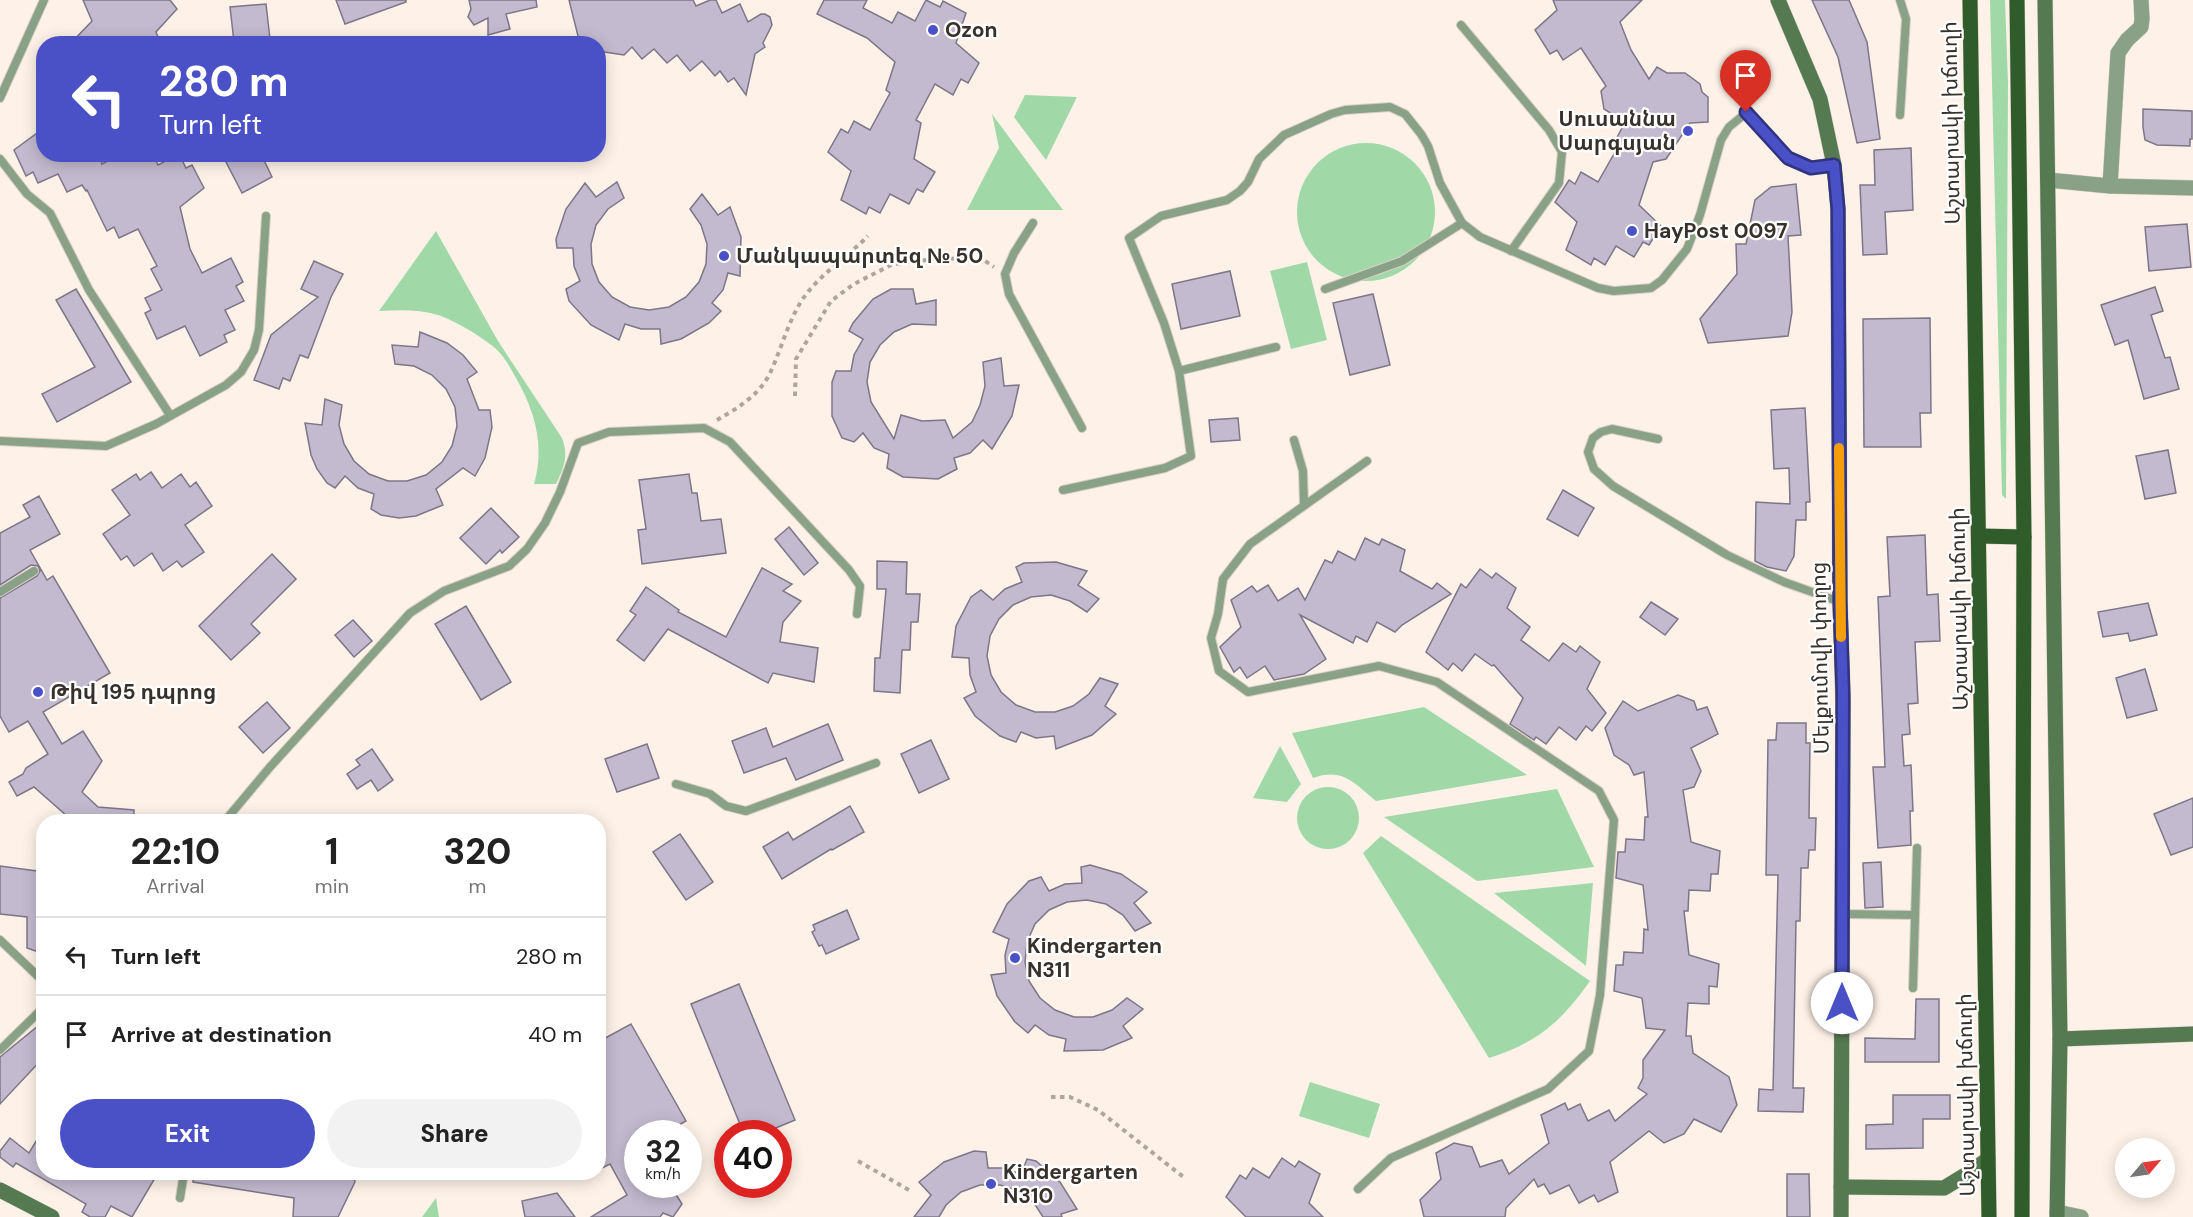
<!DOCTYPE html>
<html lang="en">
<head>
<meta charset="utf-8">
<style>
  body { margin:0; font-family:"DM Sans","Noto Sans Armenian",sans-serif; background:#f2f2f2; color:#222; height:100vh; display:flex; flex-direction:column; font-size:22px; white-space:nowrap }
  * { box-sizing:border-box; margin:0 }
  p { font-size:20px; color:#767676 }
  .icon { flex:none; width:33px; height:33px; fill:none; stroke:currentColor; stroke-width:2; stroke-linecap:round; stroke-linejoin:round }
  .map { position:relative; flex:1; overflow:hidden }
  .panel { position:absolute; left:36px; top:814px; width:570px; height:366px; display:flex; flex-direction:column; background:#fff; border-radius:24px; box-shadow:0 3px 15px #0003 }
  .panel>* { flex:none }
  .banner { position:absolute; left:36px; top:36px; width:570px; height:126px; border-radius:24px; box-shadow:0 3px 15px #0003; background:#4a50c5; color:#fff; overflow:hidden }
  .needle { width:39px; rotate:61deg }
  .controls { position:absolute; left:2115px; top:1138px; display:grid; gap:12px }
  .controls a { display:grid; place-items:center; width:60px; height:60px; border-radius:50%; background:#fff; box-shadow:0 3px 15px #0003; font-size:30px }
  .speed { position:absolute; left:624px; top:1120px; display:flex; gap:12px; font-size:30px; font-weight:700; text-align:center }
  .speed>* { display:grid; place-content:center; width:78px; height:78px; border-radius:50%; background:#fff; box-shadow:0 3px 15px #0003; line-height:1 }
  .speed small { font-size:15px; font-weight:400 }
  .speed .limit { border:9px solid #d22; background:#fff; color:#111 }
  .pin { position:absolute; display:grid; place-items:center; width:51px; height:51px; color:#fff; margin:-62px -26px; border-radius:50% 50% 50% 0; rotate:-45deg; box-shadow:0 0 6px #0007 }
  .pin .icon { rotate:45deg }
  .me { position:absolute; width:66px; margin:-33px; rotate:0deg; stroke-linejoin:round; filter:drop-shadow(0 0 4px #0008) }
  .turn { display:flex; align-items:center; gap:21px; height:126px; padding:0 24px; font-size:27px }
  .turn .icon { width:78px; height:78px; stroke-width:2.5 }
  .turn b { display:block; font-size:42px; line-height:51px }
  .eta { display:flex; justify-content:space-evenly; align-items:center; height:102px; text-align:center }
  .eta b { font-size:36px; font-weight:800; line-height:42px }
  .button { display:flex; gap:12px; margin-top:auto; padding:12px 24px }
  .button a { flex:1; height:69px; border-radius:36px; background:#4a50c5; color:#fff; font-size:24px; font-weight:800; line-height:69px; text-align:center }
  .button a+a { background:#f2f2f2; color:#222 }
  ul { padding:0; list-style:none }
  li { display:flex; align-items:center; gap:18px; height:78px; padding:0 24px; border-top:2px solid #e0e0e0 }
  li div { flex:1 }
  li b { display:block; font-size:22px }
  li em { font-style:normal }
  .map>svg:first-child { display:block }
</style>
</head>
<body>
<div class="map">
<svg width="2193" height="1217" viewBox="0 0 2193 1217">
  <rect width="100%" height="100%" fill="#fef2e8"/>
  <g fill="#a0d9a7">
    <path d="M1990,0H2005L2008,83L2006,499L2002,495Z"/>
    <path d="M1025,95L1077,97L1046,160L1014,117Z"/>
    <path d="M992,114L1063,210H967L999,148Z"/>
    <circle cx="1366" cy="212" r="69"/>
    <path d="M436,231L498,341L562,438C569,456 564,467 556,484H534C545,446 535,411 516,378C510,367 504,356 495,348C482,337 454,320 438,315C419,309 399,310 379,311Z"/>
    <path d="M1307,262L1327,340L1291,349L1270,271Z"/>
    <path d="M1424,707L1527,775L1376,801C1355,784 1343,767 1313,778L1292,733Z"/>
    <path d="M1280,746L1301,784L1287,802L1253,798Z"/>
    <circle cx="1328" cy="818" r="31"/>
    <path d="M1557,789L1594,867L1477,881L1384,817Z"/>
    <path d="M1381,836L1590,981C1560,1023 1538,1042 1489,1058L1363,853Z"/>
    <path d="M1593,883L1586,966L1494,893Z"/>
    <path d="M1310,1082L1380,1104L1369,1138L1299,1116Z"/>
    <path d="M436,1198L439,1217H422Z"/>
  </g>
  <g fill="#c3bacf" stroke="#7d7588" stroke-width="1.5">
    <path d="M83,0H170L177,9L156,32L161,44H70L92,21Z"/>
    <path d="M336,0H406V2L345,24Z"/>
    <path d="M469,0H536L537,7L506,14L510,29L488,35V18L474,25L468,17L471,9Z"/>
    <path d="M569,0H693L696,6L710,0H716L722,13L740,4L748,22L761,14H765L770,17L772,25L763,43L765,47L755,54L746,95L734,78L728,82L720,71L715,76L702,61L690,71L677,55L667,63L654,49L642,59L632,47L624,55L598,51V44H580Z"/>
    <path d="M824,0H867L863,8L892,23L898,12L915,21L926,0L940,7L943,1L966,13L956,43L979,63L968,83L961,79L953,95L935,84L916,120L921,123L914,159L935,172L923,192L917,189L909,204L890,194L880,213L869,207L866,214L841,200L851,171L828,152L841,129L848,133L854,121L870,130L890,93L886,90L895,62L867,38L817,14Z"/>
    <path d="M1553,0H1642L1620,22L1631,50L1649,79L1657,67L1667,73H1685L1700,84L1702,92L1708,97V122L1690,123L1666,159L1653,162L1639,205L1661,226L1649,245L1643,242L1634,257L1616,246L1605,265L1594,258L1591,265L1566,250L1577,222L1555,202L1569,180L1575,184L1581,172L1598,182L1615,152L1611,149L1625,122L1604,109L1601,91L1606,86L1581,48L1563,60L1557,50L1550,54L1535,30L1557,10Z"/>
    <path d="M1812,0H1849L1867,42L1880,139L1857,143L1838,57Z"/>
    <path d="M266,4L270,39L234,42L230,7Z"/>
    <path d="M2143,109L2192,111V139H2190V146L2157,145L2145,140L2143,127Z"/>
    <path d="M44,128V154H100L102,164L121,154H153L158,165L179,154L186,168L192,165L204,188L180,207L190,249L202,273L231,258L243,282L236,286L244,301L225,310L235,330L224,335L227,342L200,356L185,326L157,339L145,313L151,310L145,298L162,290L151,269L157,266L138,229L119,238L114,227L107,231L87,190L86,191L82,185L67,192L58,174L38,183L33,172L26,176L14,150Z"/>
    <path d="M1911,148L1913,210L1885,212L1887,254L1863,255L1860,185H1875L1874,150Z"/>
    <path d="M240,154H261L272,177L242,193L226,162Z"/>
    <path d="M617,182L624,198L608,209L596,225L591,244L592,264L599,282L612,297L630,307L649,310L669,307L686,297L699,282L706,264L707,244L701,225L690,209L702,194L718,215L730,207L741,237L740,276L728,273L723,290L712,303L721,311L709,323L681,339L661,344L660,329H641L625,324L619,340L591,325L569,301L566,289L580,281L574,266L573,248H557L556,239L566,209L585,183L596,197Z"/>
    <path d="M1796,184L1801,235L1788,236L1792,312L1788,336L1708,343L1700,319L1737,274L1736,244H1746L1755,200L1771,187Z"/>
    <path d="M2187,224L2191,267L2149,271L2145,227Z"/>
    <path d="M314,261L343,274L331,297L308,358L300,355L290,381L283,378L279,389L254,380L271,335L318,297L301,289Z"/>
    <path d="M1230,271L1240,316L1181,329L1172,284Z"/>
    <path d="M2155,287L2163,311L2151,315L2165,358L2170,357L2179,389L2144,399L2128,340L2115,345L2101,305Z"/>
    <path d="M76,289L131,382L57,422L42,394L95,367L56,300Z"/>
    <path d="M891,289H913L916,304L936,300V325L912,324L894,332L880,345L870,362L867,382L871,402L894,439L901,415L922,421L945,420L953,438L972,422L980,405L985,386L983,362L1001,358L1004,386L1019,385L1012,416L992,449L983,440L970,453L954,458L957,469L938,479L903,477L887,468L889,454L874,448L863,433L854,442L842,438L832,416V382L836,371H851L854,355L863,339L849,331L853,323L873,299Z"/>
    <path d="M1373,294L1390,365L1350,375L1333,303Z"/>
    <path d="M1930,318L1931,413H1920L1921,447H1864L1863,319Z"/>
    <path d="M420,332L447,343L463,355L477,372L467,379L479,410H490L492,427L485,458L475,476L463,468L436,489L443,505L416,516L399,518L381,515L371,509L374,494L358,488L345,476L335,488L327,483L317,469L311,455L305,423L322,425L325,399L342,405L339,425L344,444L354,461L369,474L388,481H407L426,475L442,462L452,446L457,426L455,407L446,389L432,375L414,366L395,364L392,345L418,347Z"/>
    <path d="M1805,408L1810,502H1806V520H1796L1794,556L1786,571L1767,567L1755,561L1756,502L1790,504L1789,468L1774,469L1771,410Z"/>
    <path d="M1238,418L1240,440L1211,442L1209,420Z"/>
    <path d="M2168,450L2176,493L2145,499L2136,456Z"/>
    <path d="M151,472L162,488L181,474L190,487L196,482L212,506L185,525L204,552L182,567L177,561L163,571L152,553L134,566L127,556L121,560L103,534L130,515L112,490L136,474L140,480Z"/>
    <path d="M689,474L692,493H697L701,521L721,519L726,553L642,564L638,530L646,529L639,480Z"/>
    <path d="M1563,490L1594,508L1578,536L1547,519Z"/>
    <path d="M39,496L60,534L30,550L47,580L53,576L110,673L43,712L62,744L83,731L102,761L82,792L98,807L134,810V822H70L68,817L34,787L17,796L9,782L23,774L26,768L48,754L28,721L9,732L0,716V598L37,576L40,571L38,566L31,565L0,585V533L30,517L23,505Z"/>
    <path d="M491,508L519,537L502,553L500,550L486,564L460,538Z"/>
    <path d="M789,527L818,563L804,575L775,539Z"/>
    <path d="M1925,535L1927,595L1938,594L1940,641L1915,642L1918,703L1908,704L1910,734L1902,735L1904,766L1911,765L1913,811H1910L1911,845L1878,848L1873,767H1885L1878,597L1890,596L1887,537Z"/>
    <path d="M1365,538L1379,545L1382,539L1405,550L1400,571L1432,589L1437,583L1451,594L1402,625L1395,632L1377,622L1367,642L1356,636L1353,643L1300,615L1326,659L1304,674L1274,680L1265,666L1247,678L1240,667L1234,672L1220,647L1241,627L1231,600L1252,586L1257,592L1268,585L1278,601L1298,588L1305,600L1325,560L1332,563L1338,551L1355,560Z"/>
    <path d="M272,554L296,579L251,624L260,633L231,660L199,626Z"/>
    <path d="M877,561L907,562L906,594H920L918,622H911L910,650H902L900,693L874,691L875,658H880L886,589H877Z"/>
    <path d="M1056,562L1087,571L1078,585L1099,599L1087,612L1070,601L1051,595L1031,597L1013,605L999,619L990,636L987,656L991,675L1001,692L1016,705L1035,712H1055L1073,706L1089,694L1100,678L1118,684L1105,706L1116,714L1092,735L1056,749L1054,736L1036,738L1021,732L1016,742L1000,736L975,716L964,698L976,692L970,675L969,658L952,657L956,626L971,597L981,590L993,600L1005,589L1022,582L1016,567L1024,563Z"/>
    <path d="M762,568L792,584L783,591L801,601L783,622L780,642L818,648L814,682L773,673L768,683L668,629L644,661L617,640L636,615L630,611L646,587L679,610L678,612L726,637Z"/>
    <path d="M1480,569L1492,578L1496,573L1516,588L1507,608L1530,627L1521,640L1549,661L1563,643L1576,652L1580,646L1600,662L1587,689L1606,713L1592,731L1586,726L1576,740L1559,727L1546,744L1536,737L1534,740L1510,724L1523,698L1494,665L1492,666L1475,654L1462,671L1453,663L1448,670L1426,652L1461,584L1466,588Z"/>
    <path d="M1651,602L1678,619L1665,635L1640,617Z"/>
    <path d="M2148,603L2157,635L2130,641L2128,633L2103,637L2098,612Z"/>
    <path d="M466,606L511,682L481,700L435,624Z"/>
    <path d="M353,620L372,641L354,657L335,635Z"/>
    <path d="M2145,669L2157,710L2127,718L2116,678Z"/>
    <path d="M1678,695L1694,701L1697,710L1707,707L1718,734L1691,748L1701,771L1694,787L1683,790L1691,842L1720,851L1718,874H1711L1710,891L1689,890L1688,911H1684L1689,955L1719,964L1717,987L1709,986V1004L1688,1003L1686,1036H1691L1693,1053L1729,1077L1737,1105L1721,1132L1694,1119L1684,1134L1664,1143L1649,1131L1610,1162L1618,1192L1598,1202L1594,1195L1579,1203L1569,1185L1550,1194L1544,1184L1538,1187L1534,1179L1506,1208L1505,1217H1424L1420,1200L1441,1179L1436,1153L1454,1143L1472,1147L1480,1167L1502,1160L1509,1174L1549,1143L1541,1115L1565,1103L1568,1110L1580,1104L1588,1121L1609,1110L1615,1121L1647,1094L1638,1088L1643,1078V1060L1665,1030L1646,1028L1642,998L1614,991L1616,965H1623L1624,952L1643,953L1644,929L1648,930L1643,885L1616,878L1618,852H1625L1626,839L1644,840L1645,817H1648L1644,772L1634,775L1629,765L1614,755L1605,728L1623,701L1638,711Z"/>
    <path d="M267,702L290,728L263,753L239,727Z"/>
    <path d="M1777,723H1806V743H1810L1809,818H1816L1815,850H1809L1808,868H1801L1800,921H1796L1793,1088H1804L1803,1112L1758,1111L1759,1089L1773,1090L1778,875H1766L1768,740H1776Z"/>
    <path d="M828,724L843,760L796,780L786,758L744,773L732,741L766,728L773,747Z"/>
    <path d="M931,740L949,779L919,793L901,754Z"/>
    <path d="M647,744L659,778L617,792L605,759Z"/>
    <path d="M372,749L393,780L378,791L371,780L357,789L347,774L360,765L356,760Z"/>
    <path d="M2193,798V847L2171,855L2154,814Z"/>
    <path d="M850,806L864,832L832,850L831,849L782,879L763,847L788,832L793,840Z"/>
    <path d="M680,834L713,882L686,900L653,852Z"/>
    <path d="M1881,862L1883,907L1865,908L1863,863Z"/>
    <path d="M1090,865L1121,874L1147,892L1134,903L1151,923L1135,931L1123,915L1106,904L1087,900L1067,902L1049,910L1035,924L1027,942L1025,962L1029,981L1040,998L1055,1010L1074,1017H1093L1112,1010L1127,998L1143,1009L1123,1026L1132,1038L1103,1050L1064,1051L1066,1039L1049,1035L1035,1025L1028,1033L1015,1022L997,996L991,975L1006,973L1005,955L1009,939L993,932L1007,904L1029,881L1041,877L1049,891L1065,884L1082,883L1081,867Z"/>
    <path d="M0,866L44,872V954L27,948V917L0,914Z"/>
    <path d="M847,910L859,939L826,954L822,945L819,946L812,932L815,930L813,925Z"/>
    <path d="M739,984L795,1120L761,1134H744L691,1004Z"/>
    <path d="M1916,999H1939V1062H1865V1038L1915,1039Z"/>
    <path d="M44,1021V1057L0,1104V1057Z"/>
    <path d="M631,1024L686,1121L663,1134H638V1148L625,1155L638,1178V1185H670L682,1204L673,1217L663,1213L660,1217H591L627,1195L610,1164L598,1170V1042Z"/>
    <path d="M1893,1095H1950V1119H1923V1148L1866,1149V1125L1893,1124Z"/>
    <path d="M44,1128V1173H146L155,1178L132,1217L111,1206L105,1217H90L82,1212L86,1204L16,1163L13,1167L0,1157V1151L10,1138L29,1153Z"/>
    <path d="M974,1151L986,1152L988,1168H1004L1021,1174L1027,1159L1036,1161L1060,1182L1077,1209L1061,1214L1062,1217H1043L1034,1203L1019,1191L1000,1185H980L961,1192L946,1205L939,1217H914L931,1195L919,1182L944,1162Z"/>
    <path d="M1282,1158L1295,1167L1299,1161L1320,1174L1309,1203L1323,1217H1246L1226,1197L1240,1175L1246,1179L1253,1168L1269,1178Z"/>
    <path d="M193,1173H353L355,1182L338,1217H293L294,1198L193,1182Z"/>
    <path d="M1787,1174H1809L1810,1217H1787Z"/>
    <path d="M557,1193L575,1217H525L522,1201Z"/>
  </g>
  <g fill="none" stroke-linecap="round" stroke-linejoin="round">
    <defs>
      <g id="lane">
        <path d="M1900,0L1906,19L1900,115"/>
        <path d="M1461,25L1549,130L1562,152L1559,183L1511,251"/>
        <path d="M0,98L44,0"/>
        <path d="M0,159L27,194L50,213L89,290L170,415"/>
        <path d="M1033,223L1014,253L1005,274L1009,294L1082,428"/>
        <path d="M1325,289L1402,261L1462,223"/>
        <path d="M1179,371L1276,347"/>
        <path d="M1658,439L1612,429L1601,432L1593,438L1588,452L1594,469L1613,486L1727,555L1784,582L1840,602"/>
        <path d="M1294,440L1303,471L1304,505"/>
        <path d="M0,441L106,446L156,424L226,385L241,372L254,350L259,330L266,216"/>
        <path d="M1063,490L1165,468L1191,456L1179,371L1164,323L1129,238L1161,216L1227,200L1240,191L1248,182L1259,159L1284,135L1331,114L1345,110L1390,107L1405,114L1421,134L1428,146L1440,183L1462,223L1480,237L1598,288L1614,291L1651,288L1662,280L1687,249L1700,215L1721,140L1729,127L1746,113L1788,158L1811,169L1834,165"/>
        <path d="M0,592L34,571"/>
        <path d="M676,784L710,794L726,806L746,811L876,763"/>
        <path d="M224,822L270,767L410,613L444,591L509,566L527,549L545,523L560,492L578,443L609,432L704,428L730,442L849,570L860,586L857,614"/>
        <path d="M1842,914L1915,915"/>
        <path d="M0,940L44,982"/>
        <path d="M1913,988L1917,848"/>
        <path d="M0,1050L44,1007"/>
        <path d="M1358,1189L1391,1158L1548,1089L1589,1051L1600,995L1614,820L1599,791L1437,682L1379,666L1248,692L1219,671L1211,638L1218,614L1223,579L1250,544L1367,461"/>
        <path d="M180,1198L184,1173"/>
      </g>
      <g id="street">
        <path d="M2048,180L2110,186L2193,188"/>
        <path d="M2110,186L2118,53L2127,40L2141,27L2142,19L2141,0"/>
        <path d="M2057,1212L2081,1217"/>
      </g>
      <g id="secondary">
        <path d="M1778,0L1820,99L1834,165L1838,209L1840,602L1843,702L1841,1217"/>
        <path d="M2045,0L2060,1039L2057,1217"/>
        <path d="M2060,1039L2193,1034"/>
        <path d="M1841,1187L1944,1188L1967,1174L1988,1159"/>
        <path d="M0,1190L52,1217"/>
      </g>
      <g id="primary">
        <path d="M1970,0L1989,1217"/>
        <path d="M2017,0L2024,537L2022,1217"/>
        <path d="M1979,536L2024,537"/>
      </g>
    </defs>
    <use href="#lane" stroke="#dacfc6" stroke-width="10"/>
    <use href="#street" stroke="#dacfc6" stroke-width="16"/>
    <use href="#secondary" stroke="#dacfc6" stroke-width="16"/>
    <use href="#primary" stroke="#dacfc6" stroke-width="16"/>
    <g stroke="#afa59d" stroke-width="4" stroke-dasharray="4.5 4.5" stroke-linecap="butt">
      <path d="M795,396L796,359L831,301L854,284L893,264L945,258L985,261L994,267"/>
      <path d="M717,420C738,408 761,394 771,371C782,347 788,322 802,300C819,275 847,257 868,236"/>
      <path d="M1051,1097H1070L1098,1110L1186,1179"/>
      <path d="M858,1161L909,1190"/>
    </g>
    <use href="#lane" stroke="#89a186" stroke-width="8"/>
    <use href="#street" stroke="#89a186" stroke-width="15"/>
    <use href="#secondary" stroke="#557951" stroke-width="15"/>
    <use href="#primary" stroke="#305c2c" stroke-width="15"/>
  </g>
  <g fill="none" stroke-linecap="round" stroke-linejoin="round">
    <defs>
      <path id="route" d="M1746,112L1788,158L1811,168L1834,165L1838,209L1840,602L1843,692L1842,1003"/>
    </defs>
    <use href="#route" stroke="#303480" stroke-width="15"/>
    <use href="#route" stroke="#4a50c5" stroke-width="10"/>
    <path stroke="#f59e0b" stroke-width="10" d="M1839,448L1841,637"/>
  </g>
  <g fill="#4a50c5" stroke="#fff" stroke-width="2">
    <circle cx="933" cy="30" r="6"/>
    <circle cx="1688" cy="131" r="6"/>
    <circle cx="1632" cy="231" r="6"/>
    <circle cx="724" cy="256" r="6"/>
    <circle cx="38" cy="692" r="6"/>
    <circle cx="1015" cy="958" r="6"/>
    <circle cx="991" cy="1184" r="6"/>
  </g>
  <g text-anchor="middle" stroke-width="4.5" stroke-linejoin="round" paint-order="stroke">
    <g font-size="21" font-weight="bold" fill="#38312b" stroke="#fff" text-anchor="start">
      <text x="945" y="37">Ozon</text>
      <text x="1676" y="126" text-anchor="end">Սուսաննա<tspan x="1676" dy="24">Սարգսյան</tspan></text>
      <text x="1644" y="238">HayPost 0097</text>
      <text x="736" y="263">Մանկապարտեզ № 50</text>
      <text x="50" y="699">Թիվ 195 դպրոց</text>
      <text x="1027" y="953">Kindergarten<tspan x="1027" dy="24">N311</tspan></text>
      <text x="1003" y="1179">Kindergarten<tspan x="1003" dy="24">N310</tspan></text>
    </g>
    <g font-size="21" fill="#38312b" stroke="#fff">
      <text transform="translate(1951 123) rotate(-91)" y="7">Աշտարակի խճուղի</text>
      <text transform="translate(1959 609) rotate(-91)" y="7">Աշտարակի խճուղի</text>
      <text transform="translate(1820 658) rotate(-91)" y="7">Մելքումովի փողոց</text>
      <text transform="translate(1966 1095) rotate(-91)" y="7">Աշտարակի խճուղի</text>
    </g>
  </g>
</svg>
<div class="controls">
<a><svg class="needle" viewBox="-14 -14 28 28"><path d="M0-13l5 13h-10z" fill="#e53935"/><path d="M0 13l5-13h-10z" fill="#767676"/></svg></a>
</div>
<div class="speed"><div>32<small>km/h</small></div><div class="limit">40</div></div>
<div class="pin" style="left:1746px;top:112px;background:#d93025"><svg class="icon" aria-label="arrive" viewBox="0 0 24 24"><path d="M6 21V4h12l-3 4 3 4H6"/></svg></div>
<svg class="me" style="left:1842px;top:1003px" viewBox="-20 -20 40 40"><circle r="19" fill="#fff"/><path d="M0-13L10 11 0 6-10 11z" fill="#4a50c5"/></svg>
<div class="banner">
<div class="turn"><svg class="icon" aria-label="left" viewBox="0 0 24 24"><path d="M17 20v-9H6M10 6l-5 5 5 5"/></svg><div><b>280 m</b>Turn left</div></div>
</div>
<section class="panel">
<div class="eta">
<div><b>22:10</b><p>Arrival</p></div>
<div><b>1</b><p>min</p></div>
<div><b>320</b><p>m</p></div>
</div>
<ul>
<li><svg class="icon" aria-label="left" viewBox="0 0 24 24"><path d="M17 20v-9H6M10 6l-5 5 5 5"/></svg><div><b>Turn left</b></div><em>280 m</em></li>
<li><svg class="icon" aria-label="arrive" viewBox="0 0 24 24"><path d="M6 21V4h12l-3 4 3 4H6"/></svg><div><b>Arrive at destination</b></div><em>40 m</em></li>
</ul>
<div class="button"><a>Exit</a><a>Share</a></div>
</section>
</div>
</body>
</html>
